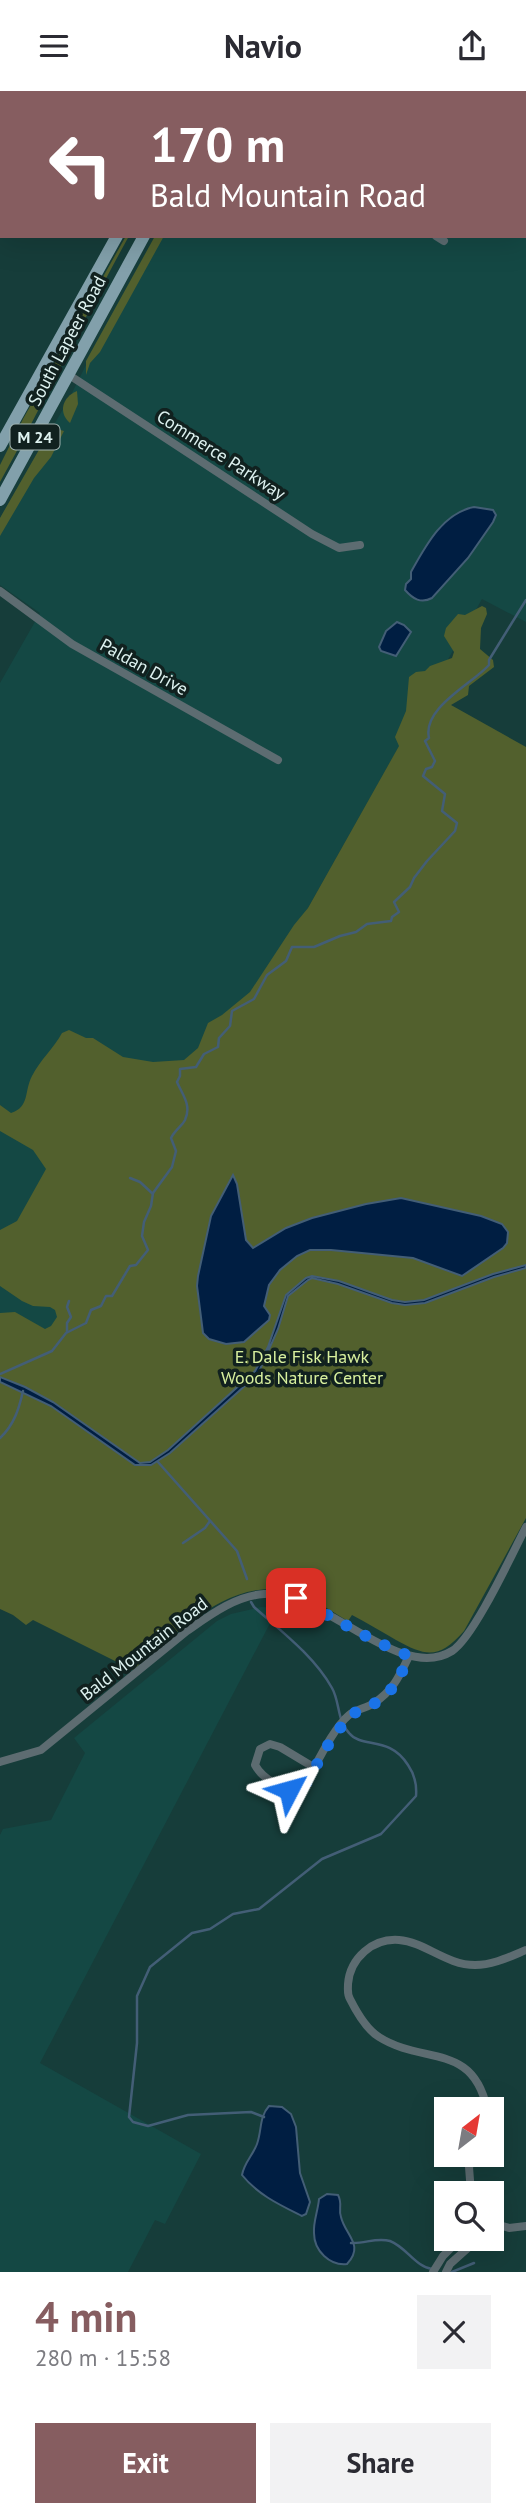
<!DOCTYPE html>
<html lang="en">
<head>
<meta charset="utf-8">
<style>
  body { margin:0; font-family:"PT Sans",sans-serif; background:#f2f2f3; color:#2b2b33; height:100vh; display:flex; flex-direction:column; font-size:26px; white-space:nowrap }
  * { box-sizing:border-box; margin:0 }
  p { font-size:23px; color:#7c7c81 }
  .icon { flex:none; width:38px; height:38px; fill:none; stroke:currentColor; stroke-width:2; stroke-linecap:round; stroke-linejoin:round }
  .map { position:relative; height:2181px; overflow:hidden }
  .drawer { display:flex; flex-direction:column; background:#fff; flex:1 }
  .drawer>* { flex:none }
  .top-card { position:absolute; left:0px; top:0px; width:527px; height:147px; box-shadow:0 7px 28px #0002; background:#865d60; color:#fff; overflow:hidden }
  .needle { width:46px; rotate:31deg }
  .fabs { position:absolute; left:434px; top:2006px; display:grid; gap:14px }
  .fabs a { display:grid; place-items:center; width:70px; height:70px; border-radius:0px; background:#fff; box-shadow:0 7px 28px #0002; font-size:35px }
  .pin { position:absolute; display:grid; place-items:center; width:60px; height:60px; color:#fff; margin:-30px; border-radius:14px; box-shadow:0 4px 10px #0006 }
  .me { position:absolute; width:77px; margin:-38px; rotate:51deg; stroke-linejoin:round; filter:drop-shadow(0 0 5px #0008) }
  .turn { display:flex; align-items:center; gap:24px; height:147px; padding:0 35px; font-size:32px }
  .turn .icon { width:91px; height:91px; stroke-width:2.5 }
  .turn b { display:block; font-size:49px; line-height:60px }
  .round { display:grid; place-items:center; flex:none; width:74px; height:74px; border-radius:0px; background:#f2f2f3 }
  .head { display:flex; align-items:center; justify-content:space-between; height:119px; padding:0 35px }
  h1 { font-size:42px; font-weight:700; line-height:52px; color:#865d60 }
  .action { display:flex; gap:14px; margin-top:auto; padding:14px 35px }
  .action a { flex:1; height:80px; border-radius:0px; background:#865d60; color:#fff; font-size:28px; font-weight:700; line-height:80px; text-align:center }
  .action a+a { background:#f2f2f3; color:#2b2b33 }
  header { display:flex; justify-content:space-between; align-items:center; height:91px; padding:0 35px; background:#fff; font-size:32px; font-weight:700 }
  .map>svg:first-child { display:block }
</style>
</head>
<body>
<header><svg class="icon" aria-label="menu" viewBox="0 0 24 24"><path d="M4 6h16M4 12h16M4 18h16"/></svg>Navio<svg class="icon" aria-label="share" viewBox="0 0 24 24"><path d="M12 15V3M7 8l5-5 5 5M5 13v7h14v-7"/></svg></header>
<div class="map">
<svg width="526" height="2181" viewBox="0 0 526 2181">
  <rect width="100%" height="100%" fill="#163d3a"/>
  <g fill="#144844">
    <path d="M237,0H526V531L482,508L308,817L62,1247L0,1361V592L40,522L0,494V427L70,306L105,236L156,145H525V2H236Z"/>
    <path d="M261,1516L278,1517L40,1972L201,2063L165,2133L155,2129L128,2181H0V1744L3,1738L51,1729L85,1662L74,1647L217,1530L231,1523Z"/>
  </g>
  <g fill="#52602d">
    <path d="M126,145H129C84,226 45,310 0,391V374L23,328Z"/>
    <path d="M155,145H164L100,261L90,272L86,284V270Z"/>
    <path d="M77,300L78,313L70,332C58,322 62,306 77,300Z"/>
    <path d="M57,338L64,340L51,366L34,387L0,445V427L48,343Z"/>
    <path d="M482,515L486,517L487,523L481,537L480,558L493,569L494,576L469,595L468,604L451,614L526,656V1427L464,1540C439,1568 427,1566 396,1549C381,1540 367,1532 352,1524L348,1530C331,1520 314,1508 296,1502C232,1482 176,1543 133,1579L33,1529L26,1534L13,1524L0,1518V1291L30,1304L33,1300L0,1286V1222L15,1221L45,1238L51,1235L57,1226L55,1219L50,1216L33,1215L22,1210L0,1195V1139L17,1130L46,1078L33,1059L0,1040V1014L11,1022C30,1016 24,1000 32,985C40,969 54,957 62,942L69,939L86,947H93L123,966L153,971L184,969L198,957L208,932L222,924L250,901L294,834L308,817L399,655L395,646L406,620L409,586L416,581L425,580L430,575L452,567L454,561L444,545L446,537L458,523L465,524Z"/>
  </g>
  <g fill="#001e42" stroke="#435e76" stroke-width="2">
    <path d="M474,416L493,419L496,424L493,431L468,467L432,507C421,513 413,508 405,499L406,493L411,488V481C426,454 443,422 474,416Z"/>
    <path d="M397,531L404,534L411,541L396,565L381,560L379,556L386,540Z"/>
    <path d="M233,1084L237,1093L246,1149L253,1157L286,1137L312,1127L366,1113L401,1107L481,1125L502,1133L508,1141L507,1152L503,1157L462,1185L413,1167L331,1159H310L297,1165L280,1179L269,1194L264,1215L270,1224L269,1229L244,1251L226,1253L209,1248L203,1242L197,1195L198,1185L211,1125Z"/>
    <path d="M526,1174V1177L494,1186L425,1212L405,1214L392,1212L338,1193L312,1187L308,1189L288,1205L278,1238L258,1283L170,1362L151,1374H135L51,1315L0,1291V1286L25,1296L53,1311L140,1372L150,1371L168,1359L255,1280L268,1256L286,1204L306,1187L312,1185L339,1190L392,1209L405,1211L424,1209L493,1183Z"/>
    <path d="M269,2015L282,2016L291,2023L296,2036L300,2082L310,2111L306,2123L302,2125C280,2114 258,2104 242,2084C244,2072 253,2064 257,2053C262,2039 259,2026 269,2015Z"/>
    <path d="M327,2103L338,2104C343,2113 338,2118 341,2126C345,2144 365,2154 347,2173C330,2175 314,2160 314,2142C313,2131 318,2120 319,2108Z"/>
  </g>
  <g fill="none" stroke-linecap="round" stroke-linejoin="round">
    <g stroke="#435e76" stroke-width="2.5">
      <path d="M130,1087L140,1091L153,1103"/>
      <path d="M67,1241V1232L71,1226L67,1216L69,1210"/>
      <path d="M0,1283L52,1260L66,1242L86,1232L91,1219L101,1215L106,1205H112L130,1175L136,1174L148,1159L142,1145L144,1131L151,1115L153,1102L172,1076L176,1060L171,1047C175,1039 182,1035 185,1029C192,1014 182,1003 177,991L180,985V978L196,976L204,963L218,956L219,947L230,935L232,920L254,908L267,884L286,870L292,856H314L340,845L356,841L367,833L391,830L392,826L399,821L394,811L410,796L414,787L427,770L455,740L457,732L442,720L445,703L423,685L426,678L432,676L435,670L425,650L429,647C422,617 472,593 489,574V569L526,509"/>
      <path d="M0,1347C14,1334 19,1318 23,1300"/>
      <path d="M158,1371L237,1460L247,1488"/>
      <path d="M183,1452L205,1437L210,1430"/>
      <path d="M251,1511L254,1516C281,1540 314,1565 332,1597C340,1611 337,1630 349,1642C362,1658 389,1644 408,1674C415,1684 417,1693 416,1705L381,1743L322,1768L259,1818L233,1823L210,1838L192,1842L150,1876L137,1905V1952L129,2026L133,2031L148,2035L188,2024L251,2021L264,2026"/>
      <path d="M351,2152C365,2153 376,2146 390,2150C406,2156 416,2176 432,2178"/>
      <path d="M452,2181L474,2172"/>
    </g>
    <g stroke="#5d6c71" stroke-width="8">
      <path d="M436,145L444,150"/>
      <path d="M69,284L312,443L339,457L360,454"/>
      <path d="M0,500L72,553L278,669"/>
      <path d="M0,1671L41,1659L187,1540C210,1524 235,1505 264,1503C323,1498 399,1593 452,1560C474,1546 512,1463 526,1436"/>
      <path d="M315,1677L280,1656L270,1653L260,1658L255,1674C264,1690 285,1700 302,1699C314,1679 332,1638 349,1624C356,1618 367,1617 374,1612C393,1600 400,1584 409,1565"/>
      <path d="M487,2018C473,1951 423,1974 379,1946C366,1938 357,1922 350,1908C347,1903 348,1899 348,1893C350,1867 373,1847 399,1849C425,1851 446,1874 475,1874C493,1874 509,1866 526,1859"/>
      <path d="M471,2102L469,2076L475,2063"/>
      <path d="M492,2132L509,2137L526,2135"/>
      <path d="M433,2181L443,2165L461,2147"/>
      <path d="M446,2181L450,2173L479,2147"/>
    </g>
    <g stroke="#82a0ab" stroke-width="12">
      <path d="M198,2L199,0"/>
      <path d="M224,2L225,0"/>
      <path d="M0,355L117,145"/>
      <path d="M0,409L144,145"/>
    </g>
  </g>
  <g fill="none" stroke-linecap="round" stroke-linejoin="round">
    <path stroke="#1a73e8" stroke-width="12" stroke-dasharray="0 21.6" d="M289,1699H302L331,1649L350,1624L374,1613L396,1594L409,1565L375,1550L296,1507"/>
  </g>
  <g text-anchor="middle" stroke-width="7" stroke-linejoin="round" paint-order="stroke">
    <rect fill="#11211f" stroke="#a0b3b1" stroke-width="2" x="10.5" y="333.5" width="49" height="25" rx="5"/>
    <g font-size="16" font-weight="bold" fill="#def2f0">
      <text x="35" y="352">M 24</text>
    </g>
    <g font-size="18" fill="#def2f0" stroke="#11211f">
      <text transform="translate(67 250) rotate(-62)" y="6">South Lapeer Road</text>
      <text transform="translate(221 364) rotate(33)" y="6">Commerce Parkway</text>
      <text transform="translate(144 576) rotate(29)" y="6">Paldan Drive</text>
      <text transform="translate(144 1558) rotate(-38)" y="6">Bald Mountain Road</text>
    </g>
    <g font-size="18" fill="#d8f09e" stroke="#11211f">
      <text x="302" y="1272">E. Dale Fisk Hawk<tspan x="302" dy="21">Woods Nature Center</tspan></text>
    </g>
  </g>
</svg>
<div class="fabs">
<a><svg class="needle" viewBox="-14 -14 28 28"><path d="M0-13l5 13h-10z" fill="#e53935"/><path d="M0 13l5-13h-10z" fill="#7c7c81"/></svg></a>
<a><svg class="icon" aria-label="search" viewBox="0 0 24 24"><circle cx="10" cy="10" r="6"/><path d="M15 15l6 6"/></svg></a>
</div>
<div class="pin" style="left:296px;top:1507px;background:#d93025"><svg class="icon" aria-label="arrive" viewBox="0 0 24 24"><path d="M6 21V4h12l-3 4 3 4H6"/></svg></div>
<svg class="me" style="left:289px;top:1699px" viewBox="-20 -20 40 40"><path d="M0-17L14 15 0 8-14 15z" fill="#1a73e8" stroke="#fff" stroke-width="4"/></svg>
<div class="top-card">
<div class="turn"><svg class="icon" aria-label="left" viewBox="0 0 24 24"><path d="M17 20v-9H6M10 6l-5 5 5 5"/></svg><div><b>170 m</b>Bald Mountain Road</div></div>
</div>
</div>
<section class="drawer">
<div class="head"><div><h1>4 min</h1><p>280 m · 15:58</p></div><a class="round"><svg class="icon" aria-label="close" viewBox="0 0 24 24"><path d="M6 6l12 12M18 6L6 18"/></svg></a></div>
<div class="action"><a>Exit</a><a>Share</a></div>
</section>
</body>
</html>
